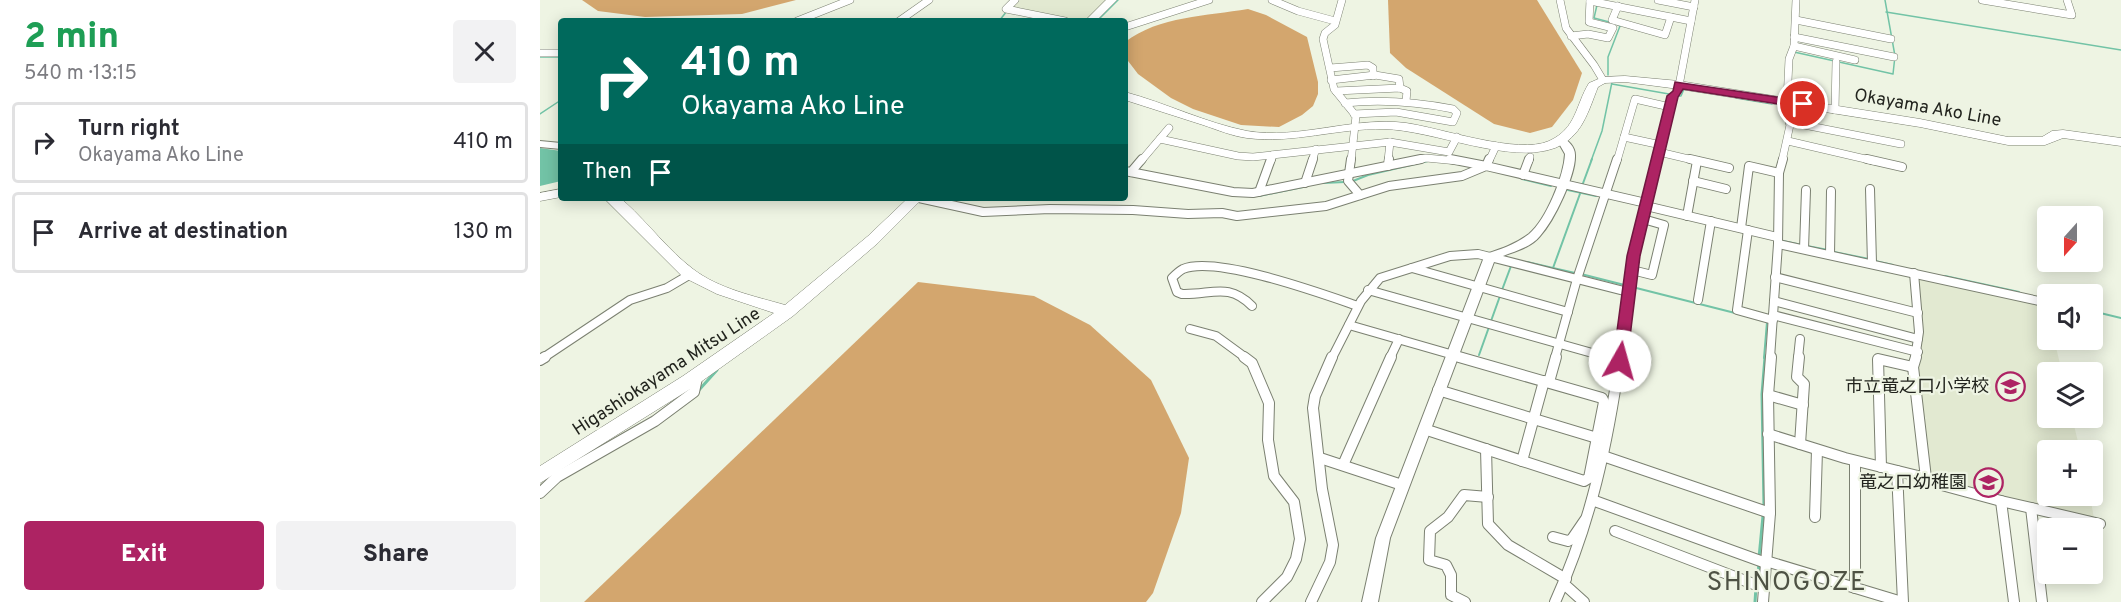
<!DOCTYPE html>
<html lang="en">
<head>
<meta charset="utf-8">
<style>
  body { margin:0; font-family:Overpass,"Noto Sans JP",sans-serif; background:#f2f2f3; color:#2b2b33; height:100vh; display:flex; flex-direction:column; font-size:22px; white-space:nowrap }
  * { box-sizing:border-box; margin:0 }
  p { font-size:20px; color:#7c7c81 }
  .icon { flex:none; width:33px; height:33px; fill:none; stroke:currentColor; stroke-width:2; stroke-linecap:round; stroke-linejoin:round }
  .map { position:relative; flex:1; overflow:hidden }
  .drawer { display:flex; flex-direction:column; background:#fff; width:540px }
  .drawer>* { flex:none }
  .banner { position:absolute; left:18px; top:18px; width:570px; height:183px; border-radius:6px; box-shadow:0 3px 15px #0003; background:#00695c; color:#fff; overflow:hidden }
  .needle { width:39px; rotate:201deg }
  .fabs { position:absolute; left:1497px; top:206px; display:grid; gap:12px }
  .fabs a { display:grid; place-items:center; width:66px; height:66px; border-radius:6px; background:#fff; box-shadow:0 3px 15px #0003; font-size:30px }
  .pin { position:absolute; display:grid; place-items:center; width:51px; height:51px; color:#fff; margin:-26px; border:3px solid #fff; border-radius:50%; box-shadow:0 2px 6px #0007 }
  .me { position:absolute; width:66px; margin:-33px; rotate:7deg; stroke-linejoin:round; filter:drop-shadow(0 0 4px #0008) }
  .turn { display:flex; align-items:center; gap:21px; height:126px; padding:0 24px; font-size:27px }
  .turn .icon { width:78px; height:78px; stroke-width:2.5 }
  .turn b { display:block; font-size:42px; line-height:51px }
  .then { display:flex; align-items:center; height:57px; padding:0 24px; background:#0003; gap:12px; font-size:22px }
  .round { display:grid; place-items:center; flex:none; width:63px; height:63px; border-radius:6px; background:#f2f2f3 }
  .headline { display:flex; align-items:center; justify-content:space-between; height:102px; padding:0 24px }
  h1 { font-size:36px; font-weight:800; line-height:45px; color:#1e9e55 }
  .cta { display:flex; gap:12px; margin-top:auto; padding:12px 24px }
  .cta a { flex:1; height:69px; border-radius:6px; background:#ad2363; color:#fff; font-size:24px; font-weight:800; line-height:69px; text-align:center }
  .cta a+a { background:#f2f2f3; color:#2b2b33 }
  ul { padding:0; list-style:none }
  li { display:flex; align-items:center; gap:18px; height:81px; margin:0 12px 9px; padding:0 12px; border:3px solid #e1e1e2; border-radius:6px }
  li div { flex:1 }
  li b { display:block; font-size:22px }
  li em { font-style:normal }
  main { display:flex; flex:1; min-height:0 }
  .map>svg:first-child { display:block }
</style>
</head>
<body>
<main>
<section class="drawer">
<div class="headline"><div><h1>2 min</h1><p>540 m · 13:15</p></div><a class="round"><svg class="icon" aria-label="close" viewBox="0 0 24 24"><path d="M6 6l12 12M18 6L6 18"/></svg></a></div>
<ul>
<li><svg class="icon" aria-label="right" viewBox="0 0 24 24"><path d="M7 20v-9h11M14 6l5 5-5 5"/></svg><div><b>Turn right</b><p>Okayama Ako Line</p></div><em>410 m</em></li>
<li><svg class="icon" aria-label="arrive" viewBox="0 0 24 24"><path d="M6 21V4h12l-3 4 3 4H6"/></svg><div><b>Arrive at destination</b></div><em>130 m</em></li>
</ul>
<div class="cta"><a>Exit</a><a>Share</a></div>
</section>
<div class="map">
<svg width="1581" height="602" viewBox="0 0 1581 602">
  <rect width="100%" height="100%" fill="#eef4e3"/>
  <g fill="#e2e9d1">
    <path d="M480,0H568L547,21H539L472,8Z"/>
    <path d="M1382,277L1507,306L1508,339H1514L1522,372H1508V417H1532L1540,450H1508V495H1550L1554,519L1509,510L1496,448L1508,510L1391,479L1384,419L1387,418L1382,417L1377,371L1381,354L1382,322L1377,280Z"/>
  </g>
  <g fill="#d3a66e">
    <path d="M42,0H256L202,14L105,17L58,11Z"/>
    <path d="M848,0H997L1042,73L1033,100L1012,127L990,133L954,124L866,68L850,53Z"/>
    <path d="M708,9L726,15L767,37L778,82V94L773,106L762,115L739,127L701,125L653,109L631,98L598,74L585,57V42C619,16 667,16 708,9Z"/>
    <path d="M378,282L494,296L550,325L611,380L649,458L641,513L613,593L606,602H44Z"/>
  </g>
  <path fill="#72c3a6" d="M0,148L21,151V181L0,186Z"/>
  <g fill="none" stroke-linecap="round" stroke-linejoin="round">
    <g stroke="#72c3a6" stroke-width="1.5">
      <path d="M1057,5L1054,18L1073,23"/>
      <path d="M1346,12L1581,50"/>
      <path d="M526,19L535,21"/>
      <path d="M459,21L467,11"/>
      <path d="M557,21L578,0"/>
      <path d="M1254,52L1353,74L1355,56L1345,0"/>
      <path d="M0,57H21"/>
      <path d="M1068,75V57L1080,26L1078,25"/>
      <path d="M1072,84L1129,94"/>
      <path d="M1137,96H1141L1144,89"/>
      <path d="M1196,98L1232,104"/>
      <path d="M0,114L21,100"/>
      <path d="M1051,161L1062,131L1072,82"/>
    </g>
    <g stroke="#72c3a6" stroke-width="2">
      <path d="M982,179L1011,186"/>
      <path d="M813,181L828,175L888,161"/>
      <path d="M783,183L805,182"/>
      <path d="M1042,186L1052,159"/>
      <path d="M1028,190L1056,196"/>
      <path d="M719,196L763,187"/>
      <path d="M1243,241L1262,245"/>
      <path d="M1267,246L1288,250"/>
      <path d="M1294,252L1329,259"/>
      <path d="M1335,261L1353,265"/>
      <path d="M987,262L1013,268"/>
      <path d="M1035,273L1013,268L1041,191"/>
      <path d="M1041,274L1195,313"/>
      <path d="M1405,276L1479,292"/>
      <path d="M962,290L971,266"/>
      <path d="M1552,311L1581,318"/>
      <path d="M951,321L960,296"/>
      <path d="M939,355L949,327"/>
      <path d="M1224,358L1227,322"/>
    </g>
    <g stroke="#72c3a6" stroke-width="3">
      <path d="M159,390L177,370"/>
      <path d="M1224,507L1222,394L1225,357"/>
      <path d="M1219,558L1223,516"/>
      <path d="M1217,582L1219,564"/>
      <path d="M1215,602L1216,587"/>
    </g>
    <defs>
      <g id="minor-far2">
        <path d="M475,0L466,9L525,21"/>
        <path d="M732,0L758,11L795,21"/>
        <path d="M802,0L795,25L785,33L783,39L794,89L816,116L811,161"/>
        <path d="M1020,0L1026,28L1054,65L1063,80"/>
        <path d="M1118,0L1154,7"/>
        <path d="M1442,0L1532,15L1527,0"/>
        <path d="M1050,1L1151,21"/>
        <path d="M1078,6L1072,20L1125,35L1131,17"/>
        <path d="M1256,20L1351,39"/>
        <path d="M257,21L310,0"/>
        <path d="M359,21L389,0"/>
        <path d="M585,27L669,0"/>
        <path d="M1031,36L1048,34L1068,38L1073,28L1049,22L1050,0"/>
        <path d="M1254,37L1354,57"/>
        <path d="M1254,46L1315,60"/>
        <path d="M0,53H21"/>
        <path d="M790,68L828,65L833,68V76"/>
        <path d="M791,80L835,75L859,79L860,88"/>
        <path d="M796,91L860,88L867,91L866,101"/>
        <path d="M805,103C842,99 877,102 913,109L917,113L913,122L856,112L814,114"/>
        <path d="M1295,110L1296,62"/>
        <path d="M1249,122L1361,144"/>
        <path d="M1084,137L1121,145"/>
        <path d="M620,139L698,156L713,157L850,142L909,152L917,137"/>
        <path d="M1248,141L1334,161"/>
        <path d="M1119,152L1157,161"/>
        <path d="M601,161L629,128"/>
        <path d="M731,161L733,155"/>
        <path d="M772,161L776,149"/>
        <path d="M848,161L850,142"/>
        <path d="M873,161L886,158L918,161"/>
        <path d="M949,161L956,146"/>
        <path d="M989,161L990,157"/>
        <path d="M1077,161L1095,99L1130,107"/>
        <path d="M1116,161L1133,96L1138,91L1155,0"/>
        <path d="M1242,161L1250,125L1247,102L1249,59L1254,46L1256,0"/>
      </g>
      <g id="minor-far1">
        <path d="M811,159L808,181L820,195"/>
        <path d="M910,159L946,166L949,159"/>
        <path d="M1150,159L1189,168"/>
        <path d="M1327,159L1362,167"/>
        <path d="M848,166L849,159"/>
        <path d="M585,171L693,192L713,193L881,159"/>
        <path d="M591,172L602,159"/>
        <path d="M983,175L989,159"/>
        <path d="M1153,181L1186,189"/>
        <path d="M765,183L773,159"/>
        <path d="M1330,189L1332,263"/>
        <path d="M719,192L731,159"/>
        <path d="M379,198L443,212L510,209L593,210L648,214L682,213L697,216L786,206L849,186L922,176L946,166L1106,203"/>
        <path d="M1106,206L1237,237"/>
        <path d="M1147,216L1157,161"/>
        <path d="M1201,228L1209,166L1239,173"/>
        <path d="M1208,230L1197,310L1233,320"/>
        <path d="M1238,244L1508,303"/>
        <path d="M1264,249L1266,190"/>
        <path d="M1290,255L1291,191"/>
        <path d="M872,268L1028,312"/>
        <path d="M1092,270L1112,275L1124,225L1103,219"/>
        <path d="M1374,273L1379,332L1375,358"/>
        <path d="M1235,277L1378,313"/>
        <path d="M828,290L1070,358"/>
        <path d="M1158,300L1171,221"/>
        <path d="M1234,301L1378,339"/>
        <path d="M712,306C688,282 672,295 642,294L637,292L632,278C635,275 639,271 643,269C676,255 783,294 818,306"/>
        <path d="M1233,315L1378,352"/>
        <path d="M809,325L924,358"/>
        <path d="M650,329L676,336L706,358"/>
        <path d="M3,358L90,300L127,288L149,275"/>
        <path d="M792,358L821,301L840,278L910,256L938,254L950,257"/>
        <path d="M850,358L859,339"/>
        <path d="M1015,358L1037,279L1077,159"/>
        <path d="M1080,358L1093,259L1117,159"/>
        <path d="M1230,358L1238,244L1239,173L1243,159"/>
        <path d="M1258,358L1260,339"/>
      </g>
      <g id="minor">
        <path d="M704,357L712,363L729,403L728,440L734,476L754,502L760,539L756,559L747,577L722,602"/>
        <path d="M1065,357L1080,361"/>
        <path d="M1259,357L1257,377L1264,384L1260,444"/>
        <path d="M0,360L5,357"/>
        <path d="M1009,382L1016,357"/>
        <path d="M898,390L1057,438"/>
        <path d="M1228,395L1263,405"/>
        <path d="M884,429L1044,481L1049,478L1064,402L1062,398L919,357"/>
        <path d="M1228,434L1305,458L1386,478L1373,367L1376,357"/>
        <path d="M946,449L948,524L968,545L1026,579"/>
        <path d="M1063,456L1230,513"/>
        <path d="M780,458L862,485"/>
        <path d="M982,461L1004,381"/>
        <path d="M1315,461V588"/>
        <path d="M803,465L851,357"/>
        <path d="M1341,467L1338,359L1373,367"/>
        <path d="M1357,471L1363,602"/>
        <path d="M1386,478L1398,484L1461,501L1560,524"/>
        <path d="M0,493L17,477L115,421L154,392L157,378"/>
        <path d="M1052,500L1226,563"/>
        <path d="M1461,501L1474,602"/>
        <path d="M1491,508L1502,602"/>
        <path d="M1275,517L1277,450"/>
        <path d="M1075,531L1224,588"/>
        <path d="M1013,537L1028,541L1032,539L1045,520"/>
        <path d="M1226,561L1362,602"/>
        <path d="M1024,584L1044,602"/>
        <path d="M771,602L790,562L793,545L782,489L773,408L775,396L792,357"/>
        <path d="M925,602L911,595V575L906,565L889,560L890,531L908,517L924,495L948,497"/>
        <path d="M1015,602C1051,523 1068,442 1080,357"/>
        <path d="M1223,602L1230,513L1228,395L1231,357"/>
      </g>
      <g id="tertiary">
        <path d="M1022,137C1028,140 1035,147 1035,155C1036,175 1014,221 1000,236C991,247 976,251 963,256L1088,288L1094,292L1088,296L954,262L850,538L838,602H822L836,538L944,257L946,254C961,249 976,244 989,234C1006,220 1024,176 1025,154L1017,140Z"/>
        <path d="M0,141L21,143V149L0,147Z"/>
      </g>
      <g id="primary">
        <path d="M566,0H577L556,21H545Z"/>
        <path d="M1085,76L1139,81L1380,119L1468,137H1502L1512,131L1523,130L1581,138V146L1523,138L1505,145H1468L1380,127L1139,89L1085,82L1065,83L1058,87C1048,112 1042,137 1015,148C970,165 893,130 844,129C798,128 753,144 707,138C692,136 678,130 663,125C637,117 611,108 585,100V92C626,103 666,123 707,131C759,140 813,116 866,123C901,128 978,155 1009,141C1037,128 1035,106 1049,83L1063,77Z"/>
        <path d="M21,189V197L0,201V193Z"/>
        <path d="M64,198H80L86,203C109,224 128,250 153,269C179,289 214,296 245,305L328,236L368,198H383L338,243L253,316L155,386L0,483V466L143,376L234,313L177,294L143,277Z"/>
      </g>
    </defs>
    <use href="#minor-far2" stroke="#7b8071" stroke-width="8"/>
    <use href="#minor-far1" stroke="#7b8071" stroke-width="10"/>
    <use href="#minor" stroke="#7b8071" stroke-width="12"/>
    <use href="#tertiary" stroke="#7b8071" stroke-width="2"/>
    <use href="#primary" stroke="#7b8071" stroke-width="1"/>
    <use href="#minor-far2" stroke="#fff" stroke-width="7"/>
    <use href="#minor-far1" stroke="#fff" stroke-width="8"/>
    <use href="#minor" stroke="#fff" stroke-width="10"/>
    <use href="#tertiary" fill="#fff" fill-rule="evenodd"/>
    <use href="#primary" fill="#fff" fill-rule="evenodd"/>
  </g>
  <path fill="#ad2363" stroke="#701740" stroke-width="1.5" d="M1135,82L1263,101L1269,104L1263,108L1143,89L1138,97L1100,256L1087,361L1085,365H1075L1073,361L1087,256L1127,96L1133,91Z"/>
  <defs>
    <symbol id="school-ring" viewBox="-11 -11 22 22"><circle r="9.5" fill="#eef4e3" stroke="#ad2363" stroke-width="1.5"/><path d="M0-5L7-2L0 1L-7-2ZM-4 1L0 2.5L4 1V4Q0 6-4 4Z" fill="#ad2363"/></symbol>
  </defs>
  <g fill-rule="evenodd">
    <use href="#school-ring" x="1454" y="370" width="33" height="33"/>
    <use href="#school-ring" x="1432" y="466" width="33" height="33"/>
  </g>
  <g text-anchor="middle" stroke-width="4.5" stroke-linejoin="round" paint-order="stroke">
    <g font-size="18" fill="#22241e" stroke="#eef4e3">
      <text transform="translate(1388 107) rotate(10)" y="6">Okayama Ako Line</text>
      <text transform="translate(126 371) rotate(-33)" y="6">Higashiokayama Mitsu Line</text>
    </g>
    <g font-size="18" fill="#22241e" stroke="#eef4e3" text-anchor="end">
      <text x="1449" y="392">市立竜之口小学校</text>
      <text x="1427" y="488">竜之口幼稚園</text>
    </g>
    <g font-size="26" letter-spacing="1.5" fill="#4e5244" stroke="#eef4e3">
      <text x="1247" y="590">SHINOGOZE</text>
    </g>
  </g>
</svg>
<div class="fabs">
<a><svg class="needle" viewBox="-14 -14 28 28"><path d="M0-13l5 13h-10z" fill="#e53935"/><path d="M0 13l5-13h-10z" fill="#7c7c81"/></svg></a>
<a><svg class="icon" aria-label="sound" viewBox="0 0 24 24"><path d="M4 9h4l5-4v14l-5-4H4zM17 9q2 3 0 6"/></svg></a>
<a><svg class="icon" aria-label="layers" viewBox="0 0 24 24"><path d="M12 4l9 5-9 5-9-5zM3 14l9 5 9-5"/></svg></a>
<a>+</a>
<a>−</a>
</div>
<div class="pin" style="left:1263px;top:104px;background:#d93025"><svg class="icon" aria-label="arrive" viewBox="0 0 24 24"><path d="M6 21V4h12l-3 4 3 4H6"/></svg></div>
<svg class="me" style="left:1080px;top:361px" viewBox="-20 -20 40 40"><circle r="19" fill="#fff"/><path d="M0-13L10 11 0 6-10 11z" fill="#ad2363"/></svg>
<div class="banner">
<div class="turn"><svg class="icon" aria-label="right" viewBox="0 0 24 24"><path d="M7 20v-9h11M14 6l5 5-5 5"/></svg><div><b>410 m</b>Okayama Ako Line</div></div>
<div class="then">Then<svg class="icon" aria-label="arrive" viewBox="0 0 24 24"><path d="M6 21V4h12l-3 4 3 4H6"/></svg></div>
</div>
</div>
</main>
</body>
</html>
